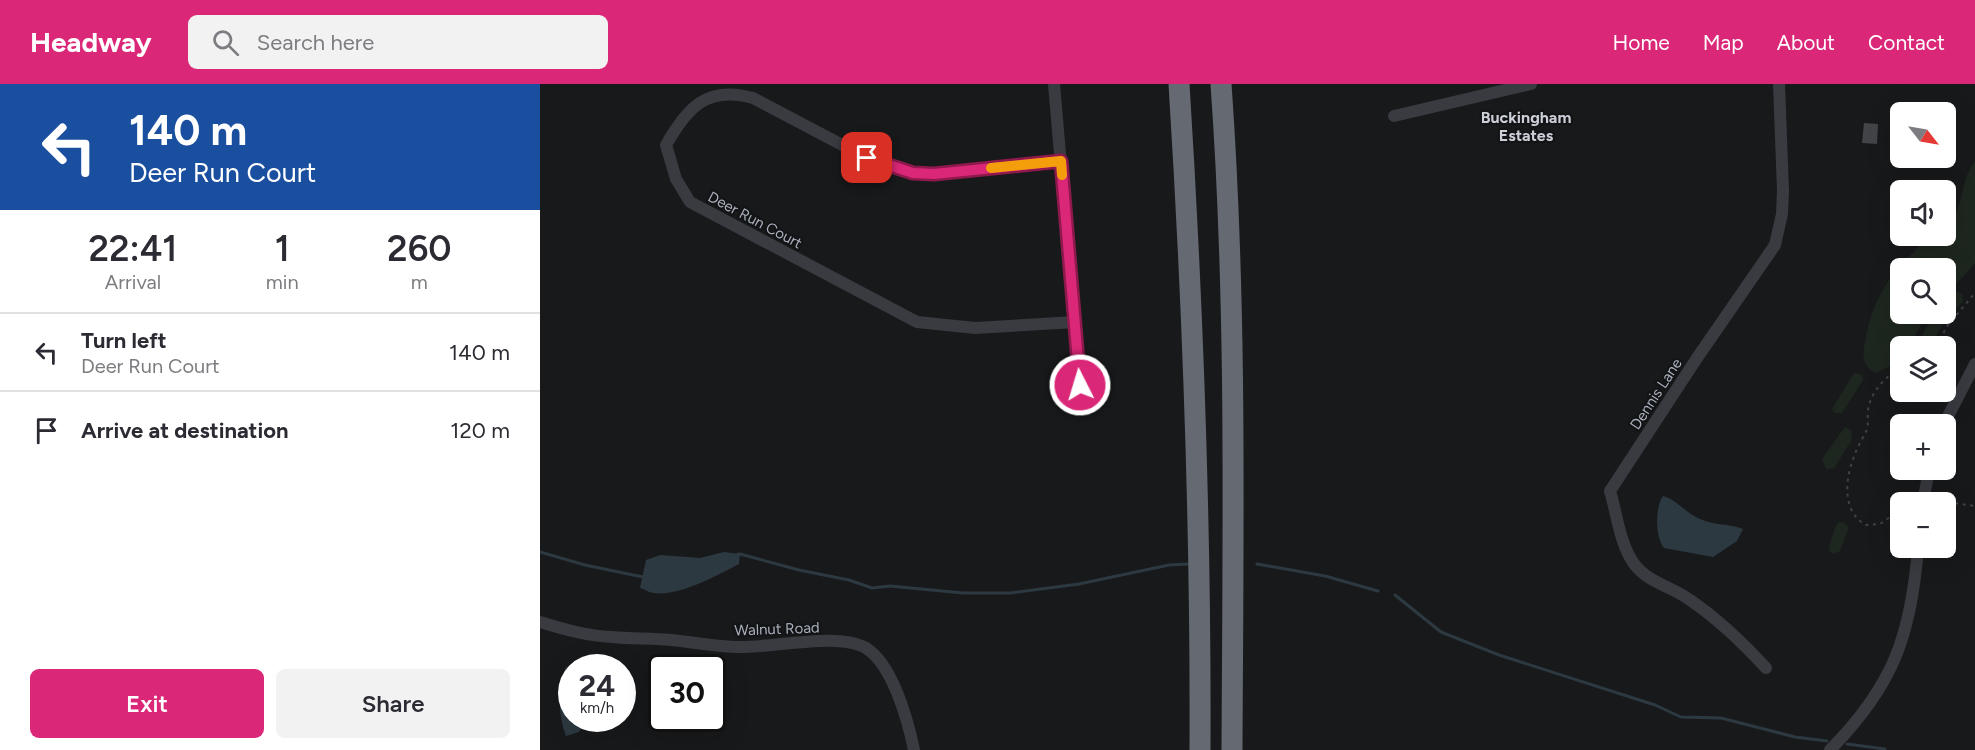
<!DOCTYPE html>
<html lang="en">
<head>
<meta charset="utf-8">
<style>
  body { margin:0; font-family:Figtree,sans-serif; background:#f2f2f3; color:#2b2b33; height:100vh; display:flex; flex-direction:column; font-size:22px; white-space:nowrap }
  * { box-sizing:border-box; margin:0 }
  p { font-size:20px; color:#7c7c81 }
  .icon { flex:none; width:33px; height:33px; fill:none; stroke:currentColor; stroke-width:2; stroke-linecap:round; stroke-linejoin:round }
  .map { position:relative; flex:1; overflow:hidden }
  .side { display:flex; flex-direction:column; background:#fff; width:540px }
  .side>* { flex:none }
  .top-card { background:#1a4fa0; color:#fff; overflow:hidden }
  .needle { width:39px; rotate:121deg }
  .tools { position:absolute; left:1350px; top:18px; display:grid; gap:12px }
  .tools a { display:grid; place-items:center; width:66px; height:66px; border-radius:9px; background:#fff; box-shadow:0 6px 24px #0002; font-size:30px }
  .speed { position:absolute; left:18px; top:570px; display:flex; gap:12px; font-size:30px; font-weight:700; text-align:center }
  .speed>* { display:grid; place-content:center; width:78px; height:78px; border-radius:50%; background:#fff; box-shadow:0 6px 24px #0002; line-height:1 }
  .speed small { font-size:15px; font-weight:400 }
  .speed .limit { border:3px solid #111; border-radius:9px; background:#fff; color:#111 }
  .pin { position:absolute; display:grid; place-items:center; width:51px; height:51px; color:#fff; margin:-26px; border-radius:12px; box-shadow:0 3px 9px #0006 }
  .me { position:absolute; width:66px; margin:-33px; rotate:355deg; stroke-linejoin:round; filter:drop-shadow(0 0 4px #0008) }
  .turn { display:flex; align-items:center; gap:21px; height:126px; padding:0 30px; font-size:27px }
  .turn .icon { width:78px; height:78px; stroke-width:2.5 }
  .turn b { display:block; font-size:42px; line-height:51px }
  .eta { display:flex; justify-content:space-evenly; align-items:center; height:102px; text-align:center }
  .eta b { font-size:36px; font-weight:600; line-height:42px }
  .button { display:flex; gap:12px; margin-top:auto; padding:12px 30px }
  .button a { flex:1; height:69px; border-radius:9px; background:#db2777; color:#fff; font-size:24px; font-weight:600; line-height:69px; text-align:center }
  .button a+a { background:#f2f2f3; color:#2b2b33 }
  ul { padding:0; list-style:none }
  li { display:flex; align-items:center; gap:18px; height:78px; padding:0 30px; border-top:2px solid #e1e1e2 }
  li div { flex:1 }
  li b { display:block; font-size:22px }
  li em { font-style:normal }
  header { display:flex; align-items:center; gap:36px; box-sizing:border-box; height:84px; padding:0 30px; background:#db2777; color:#fff }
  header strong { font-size:28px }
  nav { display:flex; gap:33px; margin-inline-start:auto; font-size:21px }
  .search { width:420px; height:54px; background:#f2f2f3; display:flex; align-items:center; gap:15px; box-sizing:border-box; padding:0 21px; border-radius:9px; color:#7c7c81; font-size:22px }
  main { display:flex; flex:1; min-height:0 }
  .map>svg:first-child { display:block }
</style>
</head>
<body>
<header>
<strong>Headway</strong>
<div class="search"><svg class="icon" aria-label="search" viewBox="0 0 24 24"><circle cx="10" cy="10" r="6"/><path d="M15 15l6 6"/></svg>Search here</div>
<nav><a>Home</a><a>Map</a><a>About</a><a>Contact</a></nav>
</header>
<main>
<section class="side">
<div class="top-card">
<div class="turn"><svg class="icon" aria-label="left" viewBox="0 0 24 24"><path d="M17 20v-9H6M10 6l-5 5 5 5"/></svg><div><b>140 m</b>Deer Run Court</div></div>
</div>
<div class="eta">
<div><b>22:41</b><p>Arrival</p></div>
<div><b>1</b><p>min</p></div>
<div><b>260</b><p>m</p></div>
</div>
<ul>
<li><svg class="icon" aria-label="left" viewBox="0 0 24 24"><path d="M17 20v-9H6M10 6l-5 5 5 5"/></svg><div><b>Turn left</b><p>Deer Run Court</p></div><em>140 m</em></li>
<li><svg class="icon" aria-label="arrive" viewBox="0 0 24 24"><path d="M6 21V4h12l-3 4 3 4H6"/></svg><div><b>Arrive at destination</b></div><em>120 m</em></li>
</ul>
<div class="button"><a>Exit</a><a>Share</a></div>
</section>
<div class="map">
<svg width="1435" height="666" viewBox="0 0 1435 666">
  <rect width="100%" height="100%" fill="#18191b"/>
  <g fill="#1e271f">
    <path d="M1435,77V179L1422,194L1406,207V184H1360V230H1387L1369,262H1360V272L1349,283L1335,289C1320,280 1323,267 1326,252C1333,218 1348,191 1374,168C1379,163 1385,156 1392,153C1396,151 1401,152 1406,152C1406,140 1413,136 1417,126C1425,107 1421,98 1435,77Z"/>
    <path d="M1414,206L1422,210L1423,217L1402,241L1394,256L1386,262L1382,261C1379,250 1390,239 1395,230H1406V214Z"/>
    <path d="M1314,289L1322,291L1323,296L1302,329H1295L1292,325Z"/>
    <path d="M1305,343L1312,347L1311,357L1294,384L1286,385L1282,375Z"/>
    <path d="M1299,438L1304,439L1309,443L1300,467L1293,470L1289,467C1289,460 1294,444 1299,438Z"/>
  </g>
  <g fill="#2d3941">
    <path d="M1123,412C1137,416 1144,427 1156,433C1175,443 1185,438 1203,445L1197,457L1173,473L1124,464C1115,453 1115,423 1123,412Z"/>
    <path d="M184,468L200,470L199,480C178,491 138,513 114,509C110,509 104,505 100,504L106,476L120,471L160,474Z"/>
    <path d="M33,581L41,583L32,584V634L47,635L39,648L26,652C17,629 19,606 26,583Z"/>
  </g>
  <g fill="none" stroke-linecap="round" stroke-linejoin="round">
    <g stroke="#2d3941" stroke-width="3">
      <path d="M0,468L45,481L103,493"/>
      <path d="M196,471L200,470L259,486L309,496L332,504L350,502L423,509H471L539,500L629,481L648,480"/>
      <path d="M717,480L785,492L838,507"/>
      <path d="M855,511L901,548L959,571L1115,621L1141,633L1181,634L1255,653L1287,657"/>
      <path d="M1307,660L1345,665"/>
    </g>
  </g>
  <path fill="#424448" d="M1324,39L1338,40L1337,60L1322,59Z"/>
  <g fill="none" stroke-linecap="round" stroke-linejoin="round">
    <g stroke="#3f4248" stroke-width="2" stroke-dasharray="3 4.5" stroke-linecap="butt">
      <path d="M1396,262L1408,241L1435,209"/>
      <path d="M1360,283C1345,294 1331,307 1328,326C1327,332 1329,339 1327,345C1324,353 1318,361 1315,370C1306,391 1300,427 1326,441L1340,440L1360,426"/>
      <path d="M1393,416L1435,422"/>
    </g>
    <g stroke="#393b40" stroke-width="12">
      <path d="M514,0L540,301"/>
      <path d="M854,32L991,0"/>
      <path d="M521,77L394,90L373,89L327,74L213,14C167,1 147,24 126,61L136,95L150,118L377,238L435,244L535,238"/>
      <path d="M1404,340L1435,280"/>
      <path d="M1383,418L1389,386"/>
      <path d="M0,538C23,545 47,552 72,553C91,555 111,554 131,556C152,558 173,562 195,563C228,565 298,547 326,564C353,581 368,637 374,666"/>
      <path d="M1226,584C1203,559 1178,535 1150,516C1133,503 1109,499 1095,481C1080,462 1077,430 1070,407L1157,274L1235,161L1242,130L1243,107L1239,0"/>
      <path d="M1290,666C1353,602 1371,552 1378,464"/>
    </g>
    <g stroke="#656972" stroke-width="21">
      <path d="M639,0C653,222 661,444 660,666"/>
      <path d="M681,0C697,222 693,444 692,666"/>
    </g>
  </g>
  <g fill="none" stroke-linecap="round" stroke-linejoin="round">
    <defs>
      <path id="route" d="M327,74L373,89L394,90L521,77L540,301"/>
    </defs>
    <use href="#route" stroke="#8e194d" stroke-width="15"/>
    <use href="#route" stroke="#db2777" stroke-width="10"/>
    <path stroke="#f59e0b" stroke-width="10" d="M451,84L521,77L522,91"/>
  </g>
  <g text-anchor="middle" stroke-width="4.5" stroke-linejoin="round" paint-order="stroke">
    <g font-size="15" fill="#aab0bc" stroke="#131416">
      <text transform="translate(215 136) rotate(28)" y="5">Deer Run Court</text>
      <text transform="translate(1116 310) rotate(-57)" y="5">Dennis Lane</text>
      <text transform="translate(237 545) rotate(-2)" y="5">Walnut Road</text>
    </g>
    <g font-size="16" font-weight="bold" fill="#cbcfd7" stroke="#131416">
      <text x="986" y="39">Buckingham<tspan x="986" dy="18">Estates</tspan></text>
    </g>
  </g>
</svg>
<div class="tools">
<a><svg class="needle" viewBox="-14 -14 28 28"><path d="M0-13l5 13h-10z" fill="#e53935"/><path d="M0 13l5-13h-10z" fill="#7c7c81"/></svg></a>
<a><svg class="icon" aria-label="sound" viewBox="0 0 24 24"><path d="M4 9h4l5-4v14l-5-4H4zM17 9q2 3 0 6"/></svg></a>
<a><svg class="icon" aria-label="search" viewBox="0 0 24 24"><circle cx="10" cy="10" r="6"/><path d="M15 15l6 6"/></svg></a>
<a><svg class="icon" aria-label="layers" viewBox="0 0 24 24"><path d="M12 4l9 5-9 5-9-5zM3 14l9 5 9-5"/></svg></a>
<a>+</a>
<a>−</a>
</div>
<div class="speed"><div>24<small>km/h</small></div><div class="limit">30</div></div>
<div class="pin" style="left:327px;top:74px;background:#d93025"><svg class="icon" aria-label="arrive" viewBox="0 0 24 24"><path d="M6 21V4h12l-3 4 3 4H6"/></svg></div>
<svg class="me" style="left:540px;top:301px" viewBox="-20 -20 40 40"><circle r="17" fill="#db2777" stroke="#fff" stroke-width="3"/><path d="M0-11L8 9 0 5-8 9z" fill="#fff"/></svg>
</div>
</main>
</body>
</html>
